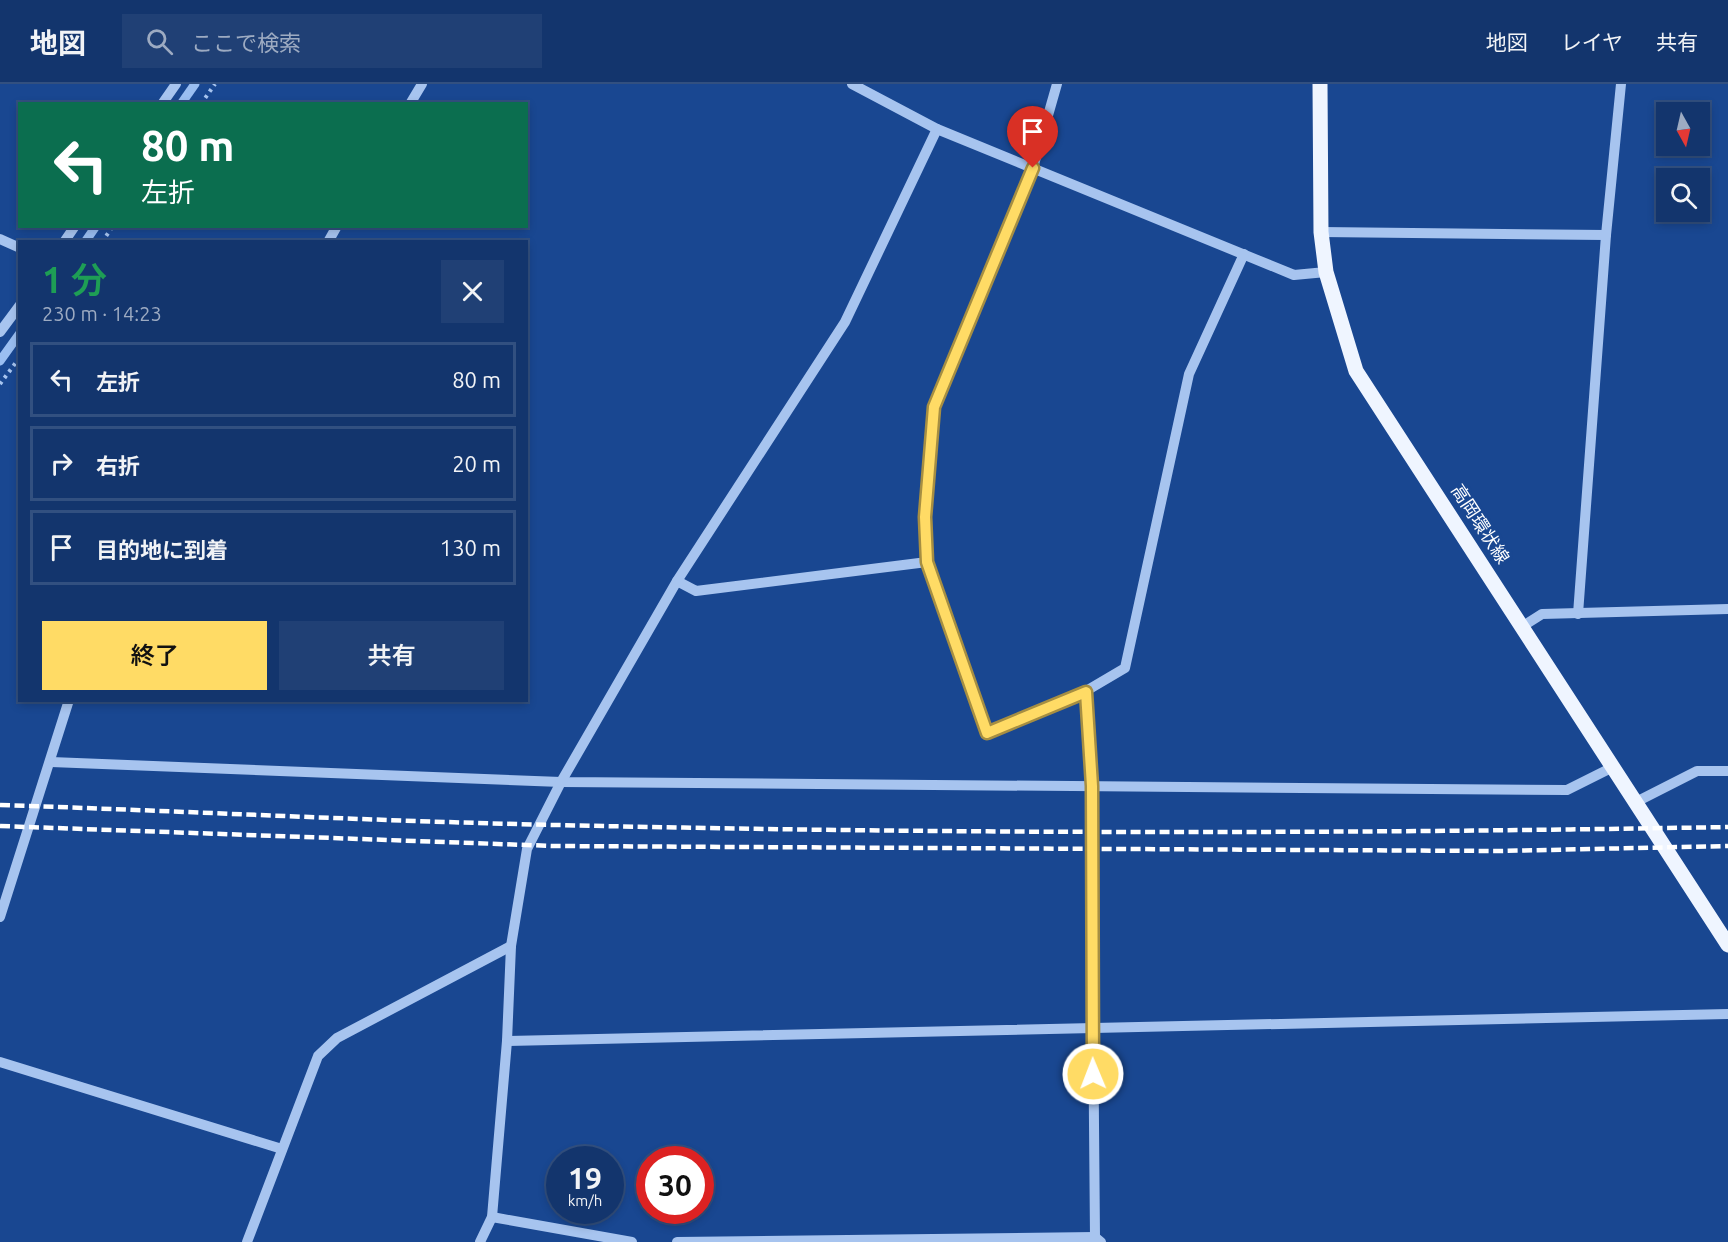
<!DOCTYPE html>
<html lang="ja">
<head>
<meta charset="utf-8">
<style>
  body { margin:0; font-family:Ubuntu,"Noto Sans JP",sans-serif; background:#204075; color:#f1f3f6; height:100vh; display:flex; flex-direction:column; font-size:22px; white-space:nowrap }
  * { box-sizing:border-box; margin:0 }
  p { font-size:20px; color:#9dabc2 }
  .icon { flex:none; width:33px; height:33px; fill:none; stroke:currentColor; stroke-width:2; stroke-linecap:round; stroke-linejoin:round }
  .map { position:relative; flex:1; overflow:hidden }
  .sheet { position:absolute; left:18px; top:156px; width:510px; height:462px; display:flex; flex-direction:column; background:#13356d; border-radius:0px; box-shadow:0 3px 9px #0003,0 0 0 2px #325080 }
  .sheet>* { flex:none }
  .top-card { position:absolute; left:18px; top:18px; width:510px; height:126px; border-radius:0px; box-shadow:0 3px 9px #0003,0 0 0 2px #325080; background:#0b6e4f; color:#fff; overflow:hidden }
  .needle { width:39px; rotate:172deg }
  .controls { position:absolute; left:1656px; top:18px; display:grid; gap:12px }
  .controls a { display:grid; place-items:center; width:54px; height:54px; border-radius:0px; background:#13356d; box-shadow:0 3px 9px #0003,0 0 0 2px #325080; font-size:30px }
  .speed { position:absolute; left:546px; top:1062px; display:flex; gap:12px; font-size:30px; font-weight:700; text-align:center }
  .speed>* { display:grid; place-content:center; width:78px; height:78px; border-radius:50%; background:#13356d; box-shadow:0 3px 9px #0003,0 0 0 2px #325080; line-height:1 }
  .speed small { font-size:15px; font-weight:400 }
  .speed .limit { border:9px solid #d22; background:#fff; color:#111 }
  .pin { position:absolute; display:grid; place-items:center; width:51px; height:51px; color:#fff; margin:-62px -26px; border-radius:50% 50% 50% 0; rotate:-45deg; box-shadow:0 0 6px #0007 }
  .pin .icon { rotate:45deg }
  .me { position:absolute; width:66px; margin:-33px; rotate:359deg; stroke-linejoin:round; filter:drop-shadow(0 0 4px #0008) }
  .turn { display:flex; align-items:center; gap:21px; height:126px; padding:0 24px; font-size:27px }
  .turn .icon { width:78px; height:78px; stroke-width:2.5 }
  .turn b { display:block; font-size:42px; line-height:51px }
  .round { display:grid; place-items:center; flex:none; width:63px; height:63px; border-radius:0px; background:#204075 }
  .head { display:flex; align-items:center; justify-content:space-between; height:102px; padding:0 24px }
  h1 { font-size:36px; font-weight:600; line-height:45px; color:#1e9e55 }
  .button { display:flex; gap:12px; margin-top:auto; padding:12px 24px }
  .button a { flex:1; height:69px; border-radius:0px; background:#ffdb65; color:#111; font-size:24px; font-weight:600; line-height:69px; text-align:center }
  .button a+a { background:#204075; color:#f1f3f6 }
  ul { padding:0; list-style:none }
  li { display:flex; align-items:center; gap:18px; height:75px; margin:0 12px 9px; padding:0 12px; border:3px solid #325080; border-radius:0px }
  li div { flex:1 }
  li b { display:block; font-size:22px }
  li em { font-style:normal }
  header { display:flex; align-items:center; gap:36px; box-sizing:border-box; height:84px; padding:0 30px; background:#13356d; border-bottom:2px solid #325080 }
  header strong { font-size:28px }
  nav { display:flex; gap:33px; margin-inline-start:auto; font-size:21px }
  .search { width:420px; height:54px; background:#204075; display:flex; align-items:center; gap:15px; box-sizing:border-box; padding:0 21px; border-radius:0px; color:#9dabc2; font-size:22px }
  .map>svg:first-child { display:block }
</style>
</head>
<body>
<header>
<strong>地図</strong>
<div class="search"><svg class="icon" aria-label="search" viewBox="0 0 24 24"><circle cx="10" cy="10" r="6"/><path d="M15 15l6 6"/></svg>ここで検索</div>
<nav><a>地図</a><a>レイヤ</a><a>共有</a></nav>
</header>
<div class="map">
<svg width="1728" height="1158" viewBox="0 0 1728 1158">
  <rect width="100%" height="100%" fill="#194791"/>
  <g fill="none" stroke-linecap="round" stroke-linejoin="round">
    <g stroke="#9abef1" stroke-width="9">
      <path d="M181,20L195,0"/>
      <path d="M85,158L96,142"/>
      <path d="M0,277L20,249"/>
    </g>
    <g stroke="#a7c4ef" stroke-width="4" stroke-dasharray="3 4.5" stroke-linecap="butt">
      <path d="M201,20L215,0"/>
      <path d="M102,158L113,142"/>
      <path d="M0,300L20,273"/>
    </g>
    <g stroke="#a7c4ef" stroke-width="10">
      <path d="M852,0L937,45L1294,191L1326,188"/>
      <path d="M162,20L176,0"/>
      <path d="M410,20L422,0"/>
      <path d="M1321,148L1606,151"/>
      <path d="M0,155L20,164"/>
      <path d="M64,158L75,142"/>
      <path d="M328,158L337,142"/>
      <path d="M0,248L20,221"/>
      <path d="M927,478L925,433L934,323L1033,84L1057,0"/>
      <path d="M677,497L696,507L927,478L987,649L1086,607L1091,702L1095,1153"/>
      <path d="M1578,530L1606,151L1621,0"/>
      <path d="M1523,542L1542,530L1728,525"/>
      <path d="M1086,607L1125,584L1189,290L1244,170"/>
      <path d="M51,678L561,698L1567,706L1613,683"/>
      <path d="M1636,718L1697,687H1728"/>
      <path d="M0,833L69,616"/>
      <path d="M507,957L1728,930"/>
      <path d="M0,978L282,1065"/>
      <path d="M492,1133L632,1158"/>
      <path d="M247,1158L318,972L337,954L511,862"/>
      <path d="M480,1158L492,1133L507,957L511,862L527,765L561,698L677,497L845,238L937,45"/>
      <path d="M677,1158L1095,1153L1101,1158"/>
    </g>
    <path stroke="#eff5ff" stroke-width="15" d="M1320,0L1321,148L1326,188L1356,287L1728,861"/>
    <g stroke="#fff" stroke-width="4.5" stroke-dasharray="10 4.5" stroke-linecap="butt">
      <path d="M0,721C185,727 370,737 556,741C946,750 1337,750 1728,743"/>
      <path d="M0,742L554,762L1500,767L1728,762"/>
    </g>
  </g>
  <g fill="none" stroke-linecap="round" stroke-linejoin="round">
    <defs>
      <path id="route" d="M1033,84L934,323L925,433L927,478L987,649L1086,608L1092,702L1093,990"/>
    </defs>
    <use href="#route" stroke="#a68e42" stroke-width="15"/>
    <use href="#route" stroke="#ffdb65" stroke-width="10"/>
  </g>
  <g text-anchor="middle" stroke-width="6" stroke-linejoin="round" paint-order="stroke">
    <g font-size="18" fill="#fff" stroke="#194791">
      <text transform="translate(1480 440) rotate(57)" y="6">高岡環状線</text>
    </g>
  </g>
</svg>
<div class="controls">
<a><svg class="needle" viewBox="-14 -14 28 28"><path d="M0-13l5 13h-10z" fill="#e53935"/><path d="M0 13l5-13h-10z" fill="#9dabc2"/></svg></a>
<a><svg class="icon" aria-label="search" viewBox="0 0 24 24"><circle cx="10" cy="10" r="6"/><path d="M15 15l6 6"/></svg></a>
</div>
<div class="speed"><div>19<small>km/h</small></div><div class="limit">30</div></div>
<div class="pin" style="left:1033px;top:84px;background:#d93025"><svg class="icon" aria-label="arrive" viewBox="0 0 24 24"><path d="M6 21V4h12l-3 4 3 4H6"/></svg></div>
<svg class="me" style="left:1093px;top:990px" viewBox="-20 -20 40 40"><circle r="17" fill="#ffdb65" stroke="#fff" stroke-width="3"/><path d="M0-11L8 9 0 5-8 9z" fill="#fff"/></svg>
<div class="top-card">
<div class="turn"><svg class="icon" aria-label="left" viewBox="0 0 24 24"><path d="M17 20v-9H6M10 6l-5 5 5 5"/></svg><div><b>80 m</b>左折</div></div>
</div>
<section class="sheet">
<div class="head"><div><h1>1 分</h1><p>230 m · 14:23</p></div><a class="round"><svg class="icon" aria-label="close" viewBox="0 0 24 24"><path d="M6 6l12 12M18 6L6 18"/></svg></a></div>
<ul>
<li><svg class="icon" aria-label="left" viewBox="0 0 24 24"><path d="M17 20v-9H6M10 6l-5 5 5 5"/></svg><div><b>左折</b></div><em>80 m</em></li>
<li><svg class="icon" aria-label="right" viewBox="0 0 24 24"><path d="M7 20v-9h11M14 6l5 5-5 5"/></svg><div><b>右折</b></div><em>20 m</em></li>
<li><svg class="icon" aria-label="arrive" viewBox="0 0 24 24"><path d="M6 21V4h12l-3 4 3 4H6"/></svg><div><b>目的地に到着</b></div><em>130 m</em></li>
</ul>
<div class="button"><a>終了</a><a>共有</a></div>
</section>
</div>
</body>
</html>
